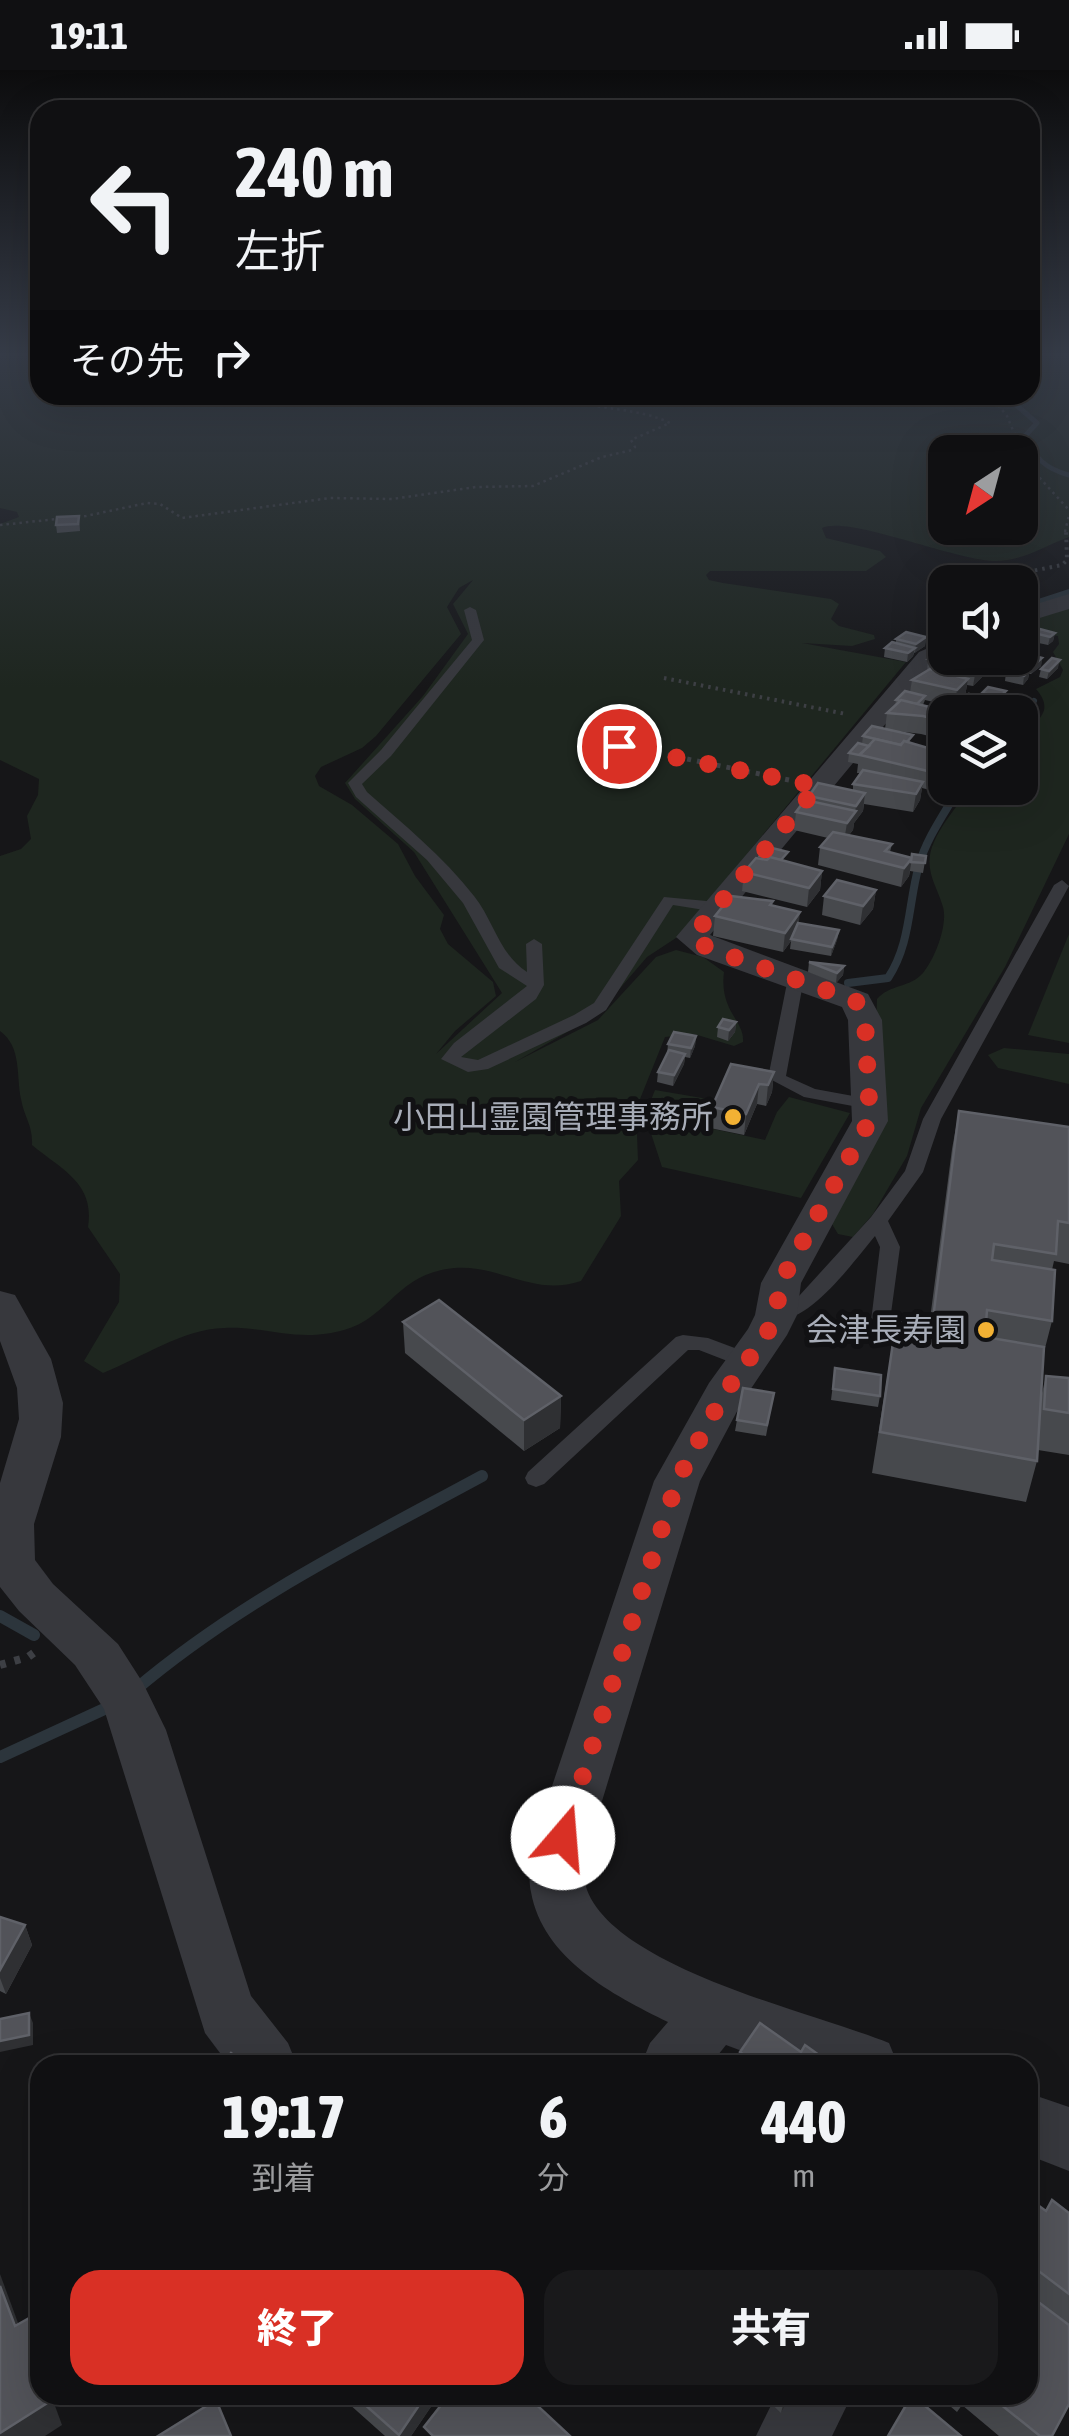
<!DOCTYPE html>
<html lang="ja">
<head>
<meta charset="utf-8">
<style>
  body { margin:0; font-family:"Asap Condensed","Noto Sans JP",sans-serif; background:#19191b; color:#f1f3f6; height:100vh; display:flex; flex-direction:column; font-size:38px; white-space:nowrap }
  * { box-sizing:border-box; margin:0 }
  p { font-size:32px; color:#9c9d9f }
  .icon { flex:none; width:55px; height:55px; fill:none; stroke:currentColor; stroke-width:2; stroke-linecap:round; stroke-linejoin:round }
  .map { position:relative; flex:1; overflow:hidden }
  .panel { position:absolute; left:30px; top:1985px; width:1008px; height:350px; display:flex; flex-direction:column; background:#101012; border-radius:30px; box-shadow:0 10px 40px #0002,0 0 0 2px #303032 }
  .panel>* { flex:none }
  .banner { position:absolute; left:30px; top:30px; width:1010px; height:305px; border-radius:30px; box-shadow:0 10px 40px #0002,0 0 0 2px #303032; background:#101012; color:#f1f3f6; overflow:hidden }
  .needle { width:65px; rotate:216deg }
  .controls { position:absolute; left:928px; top:365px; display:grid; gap:20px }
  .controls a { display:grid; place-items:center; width:110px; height:110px; border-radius:20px; background:#101012; box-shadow:0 10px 40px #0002,0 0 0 2px #303032; font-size:50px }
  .pin { position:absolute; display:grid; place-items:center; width:85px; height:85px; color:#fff; margin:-42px; border:5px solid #fff; border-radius:50%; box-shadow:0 2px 10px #0007 }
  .me { position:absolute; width:110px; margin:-55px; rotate:18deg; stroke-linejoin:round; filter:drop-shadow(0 0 8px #0008) }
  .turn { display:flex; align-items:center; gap:35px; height:210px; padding:0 40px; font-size:45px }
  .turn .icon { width:130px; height:130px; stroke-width:2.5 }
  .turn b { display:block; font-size:70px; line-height:85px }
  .then { display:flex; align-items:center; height:95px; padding:0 40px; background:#0003; gap:20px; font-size:38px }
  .eta { display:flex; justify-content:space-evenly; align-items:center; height:170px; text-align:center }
  .eta b { font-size:60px; font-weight:800; line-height:70px }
  .action { display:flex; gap:20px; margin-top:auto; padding:20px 40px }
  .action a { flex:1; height:115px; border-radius:30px; background:#d93025; color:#fff; font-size:40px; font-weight:800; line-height:115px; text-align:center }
  .action a+a { background:#19191b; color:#f1f3f6 }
  .status { display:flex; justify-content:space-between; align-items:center; height:70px; padding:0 50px; background:#101012; direction:ltr }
  .status svg { height:28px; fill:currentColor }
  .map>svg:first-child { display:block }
</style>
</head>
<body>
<div class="status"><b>19:11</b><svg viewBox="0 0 49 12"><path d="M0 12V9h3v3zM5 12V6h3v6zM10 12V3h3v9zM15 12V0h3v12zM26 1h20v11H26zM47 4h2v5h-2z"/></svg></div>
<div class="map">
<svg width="1069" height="2366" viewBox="0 0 1069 2366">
  <rect width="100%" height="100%" fill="#161618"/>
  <g fill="#1e261f" fill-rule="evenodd">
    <path d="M0,286H40V325H1030V286H1069V467C1044,476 1023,491 996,491C956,491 848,445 822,458L826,468L880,481L886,487L866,501H710L706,505L709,510L723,513L831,529L839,534L831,549L839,556L874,565L875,569L852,576L802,573L906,592L679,866L647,887L597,945L515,992L598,950L656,887L676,880L703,887L724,902C719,941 745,951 743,972L734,976L694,964L665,967L636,1039L638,1090L619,1111L621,1146L581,1211C532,1227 500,1194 454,1198C396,1204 390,1247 344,1260C298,1273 268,1256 224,1258C183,1259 141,1288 103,1303L84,1291L119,1232L120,1204L88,1157C95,1113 62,1100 32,1075C33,1055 24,1047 21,1029C16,1005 22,977 0,961V786L21,779L31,769L27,746L38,725L39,709L0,690V454L19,447L17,442L0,438ZM945,382H1020V458H945ZM473,510L453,534L468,564L423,626L345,713L355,729L414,782L502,923L436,984L455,961L496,926L493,912L448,874L440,859L444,845L415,806L398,774L352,735L319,716L315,706L321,697L362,678L376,666L461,564L447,537L459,518Z"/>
    <path d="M1069,534V764L1005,897L921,1038L907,1086L873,1144L853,1167L838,1164L832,1154L873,1070L877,929C890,914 910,918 923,903C935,889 948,855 943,837C938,819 927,805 930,785C934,762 957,737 970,718H1020V667C1036,651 1056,642 1036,619L1060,607L1063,600L1053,582L1059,574L1058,566L1023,560L1020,552Z"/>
    <path d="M1069,864V973L1028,965Z"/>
    <path d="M1004,978L1069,984V1014L998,998L988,985Z"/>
    <path d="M655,1020L708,1029L699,1056L765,1070L777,1042L789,1027L850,1043L801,1128L662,1097L645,1045Z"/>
  </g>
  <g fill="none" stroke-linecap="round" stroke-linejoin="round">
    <path stroke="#2c353c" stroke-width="5" d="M995,325L1016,335L1037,353L1025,366C1034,388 1046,399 1069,405"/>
    <g stroke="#2c353c" stroke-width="6">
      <path d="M1020,538L1069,522"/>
      <path d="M1020,650L1034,631"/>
    </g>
    <path stroke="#2c353c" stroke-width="8" d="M848,913L888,908C911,873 908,834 919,795C927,767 945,743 959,718"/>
    <g stroke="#2c353c" stroke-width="12">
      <path d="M0,1546L34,1565"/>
      <path d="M135,1620C240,1531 362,1471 482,1406"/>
      <path d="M0,1687L113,1635"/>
    </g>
    <g stroke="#3d3f44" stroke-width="2.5" stroke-dasharray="2.5 4" stroke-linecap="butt">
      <path d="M990,325L1007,346L1027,394L1069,440"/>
      <path d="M0,455L86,446L147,433L160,434L182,448L330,428L392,429L476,417L533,416L602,387L632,380L635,377L631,370L670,353C635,336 596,342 561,325"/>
      <path d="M1065,462L1069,445"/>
    </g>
    <g stroke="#3d3f44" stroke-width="4" stroke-dasharray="2.5 5" stroke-linecap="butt">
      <path d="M976,512L1062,495L1067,490L1066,459"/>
      <path d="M664,608L846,644"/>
      <path d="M619,675L660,683"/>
    </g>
    <path stroke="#3d3f44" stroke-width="5" stroke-dasharray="4 6" stroke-linecap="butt" d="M648,681L789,710"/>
    <path stroke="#3d3f44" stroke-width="8" stroke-dasharray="6 9" stroke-linecap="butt" d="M0,1595L28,1587L39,1579"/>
    <g fill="#37383d" fill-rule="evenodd">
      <path d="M470,537L476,540L484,570L391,686L362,714L367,722C404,755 443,786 474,826C494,851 499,884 527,902L526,874L534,869L542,874L544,915L536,929L461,987L478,990L574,945L594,933L664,827L717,832L725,837L717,842L673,835L606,940L586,953L488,999L468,1002L441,989L454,973L527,916L499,898L463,833L427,790L356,727L348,713L381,680L472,570L464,540Z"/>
      <path d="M1062,810L1069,816L941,1049L923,1102L888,1151L900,1177L887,1273H873L869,1268L880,1177L875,1166C853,1192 806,1259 769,1250L766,1245L769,1240L799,1226L871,1147L905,1101L923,1049L1054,815Z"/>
      <path d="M796,903L804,908L786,1006L815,1019L875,1030L878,1034L875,1038L869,1039L804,1027L768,1008L788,908Z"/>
      <path d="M683,1265L708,1268L756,1286L759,1291L756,1296L748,1299L699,1280H688L544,1414L536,1417L528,1414L525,1408L528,1402L676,1267Z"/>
    </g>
    <g fill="#37383d" fill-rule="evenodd">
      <path d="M1069,524V539L1020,554V539Z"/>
      <path d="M945,571V588L937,592L710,865L868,924L882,950L888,1051L801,1213L797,1245L787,1265L742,1332L700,1411L591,1767C588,1783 582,1805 587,1820C617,1899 815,1943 889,1973L898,1995H779L726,1975L710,1995H641L650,1973L668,1952C613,1925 543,1889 531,1822C527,1804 532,1785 535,1767L654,1411L709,1313L748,1259L755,1245L761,1213L852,1051L848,950L842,937L697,885L676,867L919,582Z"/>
      <path d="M0,1221L15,1225L51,1289L63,1333L61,1367L34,1454L35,1490L53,1514L118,1574L143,1613L166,1660L251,1926L288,1973L297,1995H229L205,1963L104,1639L75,1595L19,1541L0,1517V1413L19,1349L17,1318L0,1271Z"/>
      <path d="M1028,2023L1069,2037V2101L1028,2085Z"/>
      <path d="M776,2325H852L832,2366H756Z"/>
    </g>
  </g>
  <g fill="#47494d">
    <path d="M79,446L80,461L57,463L56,455Z"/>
    <path d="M1030,562L1055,563L1053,571L1048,575L1029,571Z"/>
    <path d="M926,567L925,576L914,583L913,586L907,592L884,587L885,578L896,573V569Z"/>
    <path d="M1028,570L1025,584L1042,588L1041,596L1031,604H1029L1028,609L1023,615L1005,611L1006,602L1012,596L1009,598L986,592L984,605L973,616L967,615L965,626L954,637L925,630L923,635L945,642V670L921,664L897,661L912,673L945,683L930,720L922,718L920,730L913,742L864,734L863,741L854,753L853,760L849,765L892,774L890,782L911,787L926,786L923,803L910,801L909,806L901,817L818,795L820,777L828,768L794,760L796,742L809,731V726L853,720V714L861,703H857L858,694L848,692L849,683L862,674L863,666L885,659L887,643L895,636L896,630L910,622L912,610L927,601L928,589L945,588H1020Z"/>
    <path d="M1058,598L1047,609L1039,607L1041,599Z"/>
    <path d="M1006,621L1005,629L998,636L990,634L989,638L985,642L962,639L964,630L981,627L982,623Z"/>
    <path d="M760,786L822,801L820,820L807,837L742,821L744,802L759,788Z"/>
    <path d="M876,820L873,839L860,855L822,845L824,826Z"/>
    <path d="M715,846L799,853L839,860L837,870L831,886L790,879L791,871L783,882L713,866Z"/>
    <path d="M809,892L844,896L843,905L836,913L808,902Z"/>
    <path d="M736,952L735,962L728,971L717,967L718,957Z"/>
    <path d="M696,966L695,976L690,988L685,987L684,994L673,1016L657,1012L658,1002L667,984L668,974Z"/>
    <path d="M774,1002L772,1022L766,1036L757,1034L744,1065L710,1058L712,1037Z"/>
    <path d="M959,1041L1069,1057V1194L1054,1191L1052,1200V1251L1043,1286L1041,1327L1046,1306L1069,1308V1385L1038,1380L1037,1391L1026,1432L872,1403L896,1252L929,1257L952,1079Z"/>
    <path d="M403,1252L561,1326L560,1358L524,1381L405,1283Z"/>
    <path d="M835,1298L880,1326L878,1337L831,1330Z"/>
    <path d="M774,1323L766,1366L735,1361L737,1350Z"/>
    <path d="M0,1847L25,1855L32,1875L6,1924L0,1921Z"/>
    <path d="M740,1982H801L833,1995H738Z"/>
    <path d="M1028,2128L1046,2141L1069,2143V2334L1052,2366H999L962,2335L957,2342L937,2325H1028Z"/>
    <path d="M339,2325H439L411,2366H385Z"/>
    <path d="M762,2325H792L781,2343Z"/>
  </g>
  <g fill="#2f3033">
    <path d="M1055,563L1053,571L1048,575L1050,567Z"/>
    <path d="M926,567L925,576L915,583L916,574Z"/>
    <path d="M1028,570L1024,587L1013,591L1012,596L1009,598L1011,588H1020V575Z"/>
    <path d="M915,578L913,586L907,592L908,583Z"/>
    <path d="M987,588L984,605L973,616L976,599Z"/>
    <path d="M1042,588L1041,596L1031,604L1033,596Z"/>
    <path d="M1060,590L1058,598L1047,609L1049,601Z"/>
    <path d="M1030,600L1028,609L1023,615L1024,606Z"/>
    <path d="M968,609L965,626L954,637L957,620Z"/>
    <path d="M1006,621L1005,629L998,636L1000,627Z"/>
    <path d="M945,688V703L930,720L932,702Z"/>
    <path d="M923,712L920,730L913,742L916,724Z"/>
    <path d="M865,723L863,741L854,753L853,760L844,771L847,753L855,742L856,736Z"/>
    <path d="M912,788L909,806L901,817L904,798Z"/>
    <path d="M822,801L820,820L807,837L809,818Z"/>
    <path d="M876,820L873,839L860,855L863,836Z"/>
    <path d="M800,842L798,861L783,882L785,863Z"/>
    <path d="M839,860L837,870L831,886L832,877Z"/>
    <path d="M844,896L843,905L836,913L837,903Z"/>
    <path d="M736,952L735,962L728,971L729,960Z"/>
    <path d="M696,966L695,976L690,988L691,978Z"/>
    <path d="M685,984L684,994L673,1016L674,1005Z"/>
    <path d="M774,1002L772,1022L766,1036L768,1015Z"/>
    <path d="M759,1014L757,1034L744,1065L746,1044Z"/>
    <path d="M561,1326L560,1358L524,1381V1350Z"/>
    <path d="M25,1855L32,1875L6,1924L0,1908V1900Z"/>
    <path d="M29,1943L33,1953V1975L0,1982V1971Z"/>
    <path d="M0,2204L28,2280L15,2256L0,2216Z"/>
    <path d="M47,2325H51L62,2355L45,2366H0V2363Z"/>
    <path d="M426,2325H439L411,2366H399Z"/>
    <path d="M789,2325H792L781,2343L783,2335Z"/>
  </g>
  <g fill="#525359" stroke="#5f6168" stroke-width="2.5">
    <path d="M79,446L78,454L56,455L57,447Z"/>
    <path d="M1036,558L1055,563L1050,567L1030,562Z"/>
    <path d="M906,562L926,567L916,574L896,569Z"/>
    <path d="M892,572L915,578L908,583L885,578Z"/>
    <path d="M940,579L945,580V588H987L976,599L928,589Z"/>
    <path d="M1022,583L1042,588L1033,596L1013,591L1017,588H1020Z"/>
    <path d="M1052,588L1060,590L1049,601L1041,599Z"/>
    <path d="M1012,596L1030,600L1024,606L1006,602Z"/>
    <path d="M930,599L968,609L957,620L912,610Z"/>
    <path d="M988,617L1006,621L1000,627L982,623Z"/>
    <path d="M905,621L925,626L917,634L896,630Z"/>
    <path d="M969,624L991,629L986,634L964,630Z"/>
    <path d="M901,630L950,642H945V652L923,646L887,643Z"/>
    <path d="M872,656L913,665L907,672L904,671L901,675L863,666Z"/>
    <path d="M875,669L901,675L904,671L945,683V688L932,702L860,685Z"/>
    <path d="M858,673L869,676L859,685L849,683Z"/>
    <path d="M863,700L923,712L916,724L853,714Z"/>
    <path d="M818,713L865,723L856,736L809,726Z"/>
    <path d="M805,730L856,741L847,753L796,742Z"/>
    <path d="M833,762L892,774L885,781L912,788L904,798L820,777Z"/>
    <path d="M768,777L788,782L781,790L760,786Z"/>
    <path d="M912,784L926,786L925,793L911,792Z"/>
    <path d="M770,787L822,801L809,818L744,802L756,788L767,790Z"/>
    <path d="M837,810L876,820L863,836L824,826Z"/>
    <path d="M731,826L773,831L770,835L800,842L785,863L715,846Z"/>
    <path d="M798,853L839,860L832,877L791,869Z"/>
    <path d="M809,892L844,896L837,903Z"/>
    <path d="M723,949L736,952L729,960L718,957Z"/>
    <path d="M674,962L696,966L691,978L668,974Z"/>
    <path d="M669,980L685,984L674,1005L658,1002Z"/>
    <path d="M731,994L774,1002L768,1015L759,1014L746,1044L712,1037Z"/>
    <path d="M959,1041L1069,1057V1153L1058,1151L1056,1184L994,1174L992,1190L1055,1200L1052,1251L987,1240L985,1267L1044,1277L1037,1391L880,1362L896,1252L932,1257Z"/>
    <path d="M439,1230L561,1326L524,1350L403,1252Z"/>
    <path d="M835,1298L881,1305L880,1326L833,1319Z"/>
    <path d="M1046,1306L1069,1308V1343L1044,1339Z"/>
    <path d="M743,1318L774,1323L767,1355L737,1350Z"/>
    <path d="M0,1847L25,1855L0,1900Z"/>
    <path d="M29,1943V1965L0,1971V1949Z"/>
    <path d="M760,1953L801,1982L805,1975L833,1995H758L740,1982Z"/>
    <path d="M231,1983L246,1995H221Z"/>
    <path d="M1028,2128L1046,2141L1052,2130L1069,2143V2224L1028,2193Z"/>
    <path d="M0,2216L15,2256L31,2247L40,2271V2295L37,2297L40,2306V2325H47L49,2332L0,2363Z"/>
    <path d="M1029,2225L1069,2255V2334L1052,2366H1040L989,2325H1028V2228Z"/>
    <path d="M354,2325H426L399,2365Z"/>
    <path d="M449,2325H526L570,2366H433L424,2357Z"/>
    <path d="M772,2325H789L783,2335Z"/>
    <path d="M912,2325L961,2366H888Z"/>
    <path d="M216,2330L231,2366H158Z"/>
  </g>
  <linearGradient id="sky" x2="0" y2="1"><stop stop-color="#0c0c0d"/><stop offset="0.46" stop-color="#363c48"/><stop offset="1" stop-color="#363c48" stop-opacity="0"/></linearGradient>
  <rect width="1069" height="618" fill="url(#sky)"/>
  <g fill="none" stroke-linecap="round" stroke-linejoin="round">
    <path stroke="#d93025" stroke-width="18" stroke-dasharray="0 32.4" d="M563,1768L677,1411L724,1324L766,1265L776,1245L780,1213L870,1050L865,950L856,931L708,878L692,867L818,716L619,676"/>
  </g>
  <g fill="#f2b134" stroke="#111113" stroke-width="4">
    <circle cx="733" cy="1047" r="10"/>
    <circle cx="986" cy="1260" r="10"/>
  </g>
  <g text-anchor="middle" stroke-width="10" stroke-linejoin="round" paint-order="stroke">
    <g font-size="32" fill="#a8adb8" stroke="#111113" text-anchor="end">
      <text x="713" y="1058">小田山霊園管理事務所</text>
      <text x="966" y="1271">会津長寿園</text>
    </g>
  </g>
</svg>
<div class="controls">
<a><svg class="needle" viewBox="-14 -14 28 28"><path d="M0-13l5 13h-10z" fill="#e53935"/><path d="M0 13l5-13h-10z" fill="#9c9d9f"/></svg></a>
<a><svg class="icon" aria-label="sound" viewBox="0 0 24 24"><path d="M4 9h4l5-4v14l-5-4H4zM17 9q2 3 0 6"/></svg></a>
<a><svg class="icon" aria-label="layers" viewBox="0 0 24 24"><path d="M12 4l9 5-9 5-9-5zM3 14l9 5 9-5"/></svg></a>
</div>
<div class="pin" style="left:619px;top:676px;background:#d93025"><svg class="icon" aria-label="arrive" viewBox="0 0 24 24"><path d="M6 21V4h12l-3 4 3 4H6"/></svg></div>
<svg class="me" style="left:563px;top:1768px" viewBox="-20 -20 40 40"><circle r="19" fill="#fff"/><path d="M0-13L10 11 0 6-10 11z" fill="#d93025"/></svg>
<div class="banner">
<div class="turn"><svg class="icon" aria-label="left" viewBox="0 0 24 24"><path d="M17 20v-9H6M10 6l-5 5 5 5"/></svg><div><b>240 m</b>左折</div></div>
<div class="then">その先<svg class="icon" aria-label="right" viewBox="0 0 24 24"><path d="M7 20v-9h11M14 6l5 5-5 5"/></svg></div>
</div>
<section class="panel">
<div class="eta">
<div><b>19:17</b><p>到着</p></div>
<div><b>6</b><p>分</p></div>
<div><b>440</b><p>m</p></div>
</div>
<div class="action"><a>終了</a><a>共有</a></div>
</section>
</div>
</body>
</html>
